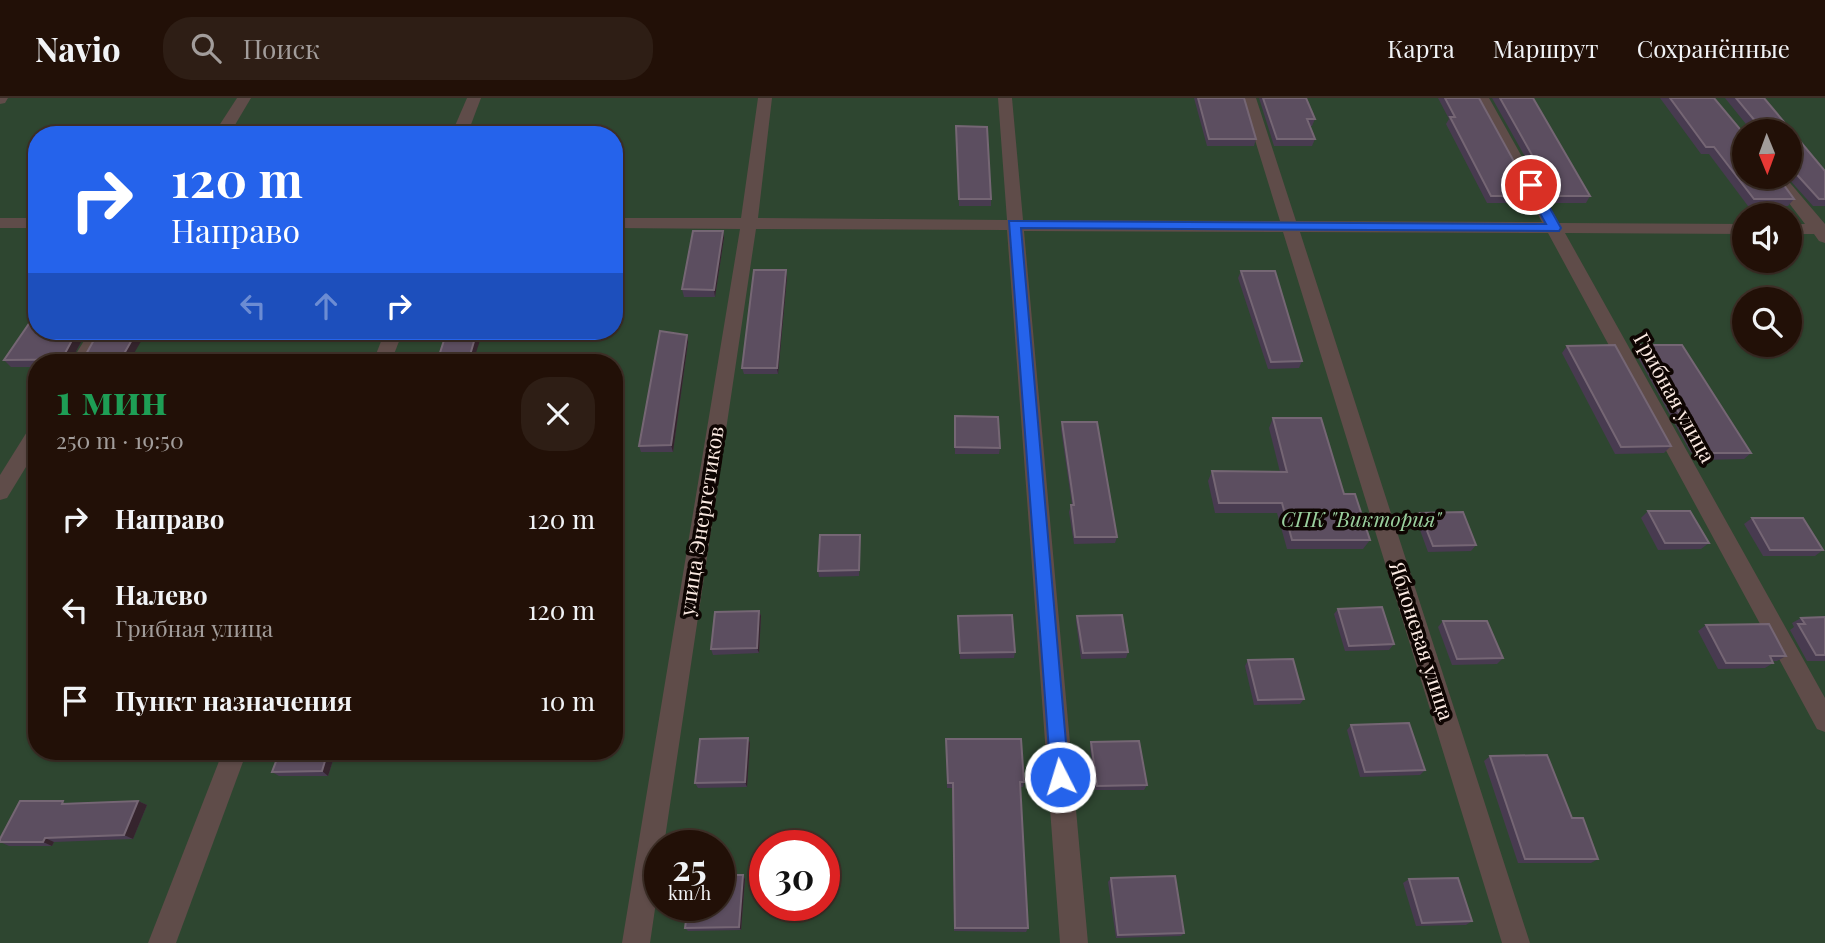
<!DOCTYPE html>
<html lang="ru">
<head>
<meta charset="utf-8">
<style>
  body { margin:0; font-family:"Playfair Display",serif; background:#2e1e15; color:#f1f3f6; height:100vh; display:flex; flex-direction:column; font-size:26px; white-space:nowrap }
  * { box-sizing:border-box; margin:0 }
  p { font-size:23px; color:#a29d9b }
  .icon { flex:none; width:38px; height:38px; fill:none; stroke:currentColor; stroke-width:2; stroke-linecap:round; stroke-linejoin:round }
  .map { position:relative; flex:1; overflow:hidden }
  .sheet { position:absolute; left:28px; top:256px; width:595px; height:406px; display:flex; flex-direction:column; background:#221007; border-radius:28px; box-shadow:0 2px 5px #0004,0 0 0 2px #3f3028 }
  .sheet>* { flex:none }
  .banner { position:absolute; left:28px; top:28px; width:595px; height:214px; border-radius:28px; box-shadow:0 2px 5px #0004,0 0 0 2px #3f3028; background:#2563eb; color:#fff; overflow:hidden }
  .needle { width:46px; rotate:179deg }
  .fabs { position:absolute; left:1732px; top:21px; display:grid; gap:14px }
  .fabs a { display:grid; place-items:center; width:70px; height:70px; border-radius:50%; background:#221007; box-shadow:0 2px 5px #0004,0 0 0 2px #3f3028; font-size:35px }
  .speed { position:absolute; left:644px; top:732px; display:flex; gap:14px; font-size:35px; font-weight:700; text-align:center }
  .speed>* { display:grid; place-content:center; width:91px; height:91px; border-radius:50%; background:#221007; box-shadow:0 2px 5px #0004,0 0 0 2px #3f3028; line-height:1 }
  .speed small { font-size:18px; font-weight:400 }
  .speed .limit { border:10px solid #d22; background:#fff; color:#111 }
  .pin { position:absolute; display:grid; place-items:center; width:60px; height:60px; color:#fff; margin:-30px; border:4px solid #fff; border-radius:50%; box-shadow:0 2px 7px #0007 }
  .me { position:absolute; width:77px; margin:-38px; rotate:355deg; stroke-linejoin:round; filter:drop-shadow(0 0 5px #0008) }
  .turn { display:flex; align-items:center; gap:24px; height:147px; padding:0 28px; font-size:32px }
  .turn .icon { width:91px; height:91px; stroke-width:2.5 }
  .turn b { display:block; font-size:49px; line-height:60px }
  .lanes { display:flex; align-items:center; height:66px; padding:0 28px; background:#0003; justify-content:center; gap:35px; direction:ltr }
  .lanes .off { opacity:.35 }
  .round { display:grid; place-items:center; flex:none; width:74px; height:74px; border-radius:28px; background:#2e1e15 }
  .summary { display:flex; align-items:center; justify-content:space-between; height:119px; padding:0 28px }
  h1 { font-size:42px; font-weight:700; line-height:52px; color:#1e9e55 }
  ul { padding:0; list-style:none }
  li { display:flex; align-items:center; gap:21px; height:91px; padding:0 28px }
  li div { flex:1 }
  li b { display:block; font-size:26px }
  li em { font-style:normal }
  header { display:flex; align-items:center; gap:42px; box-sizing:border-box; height:98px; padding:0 35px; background:#221007; border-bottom:2px solid #3f3028 }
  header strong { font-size:33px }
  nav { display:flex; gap:38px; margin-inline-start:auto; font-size:24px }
  .search { width:490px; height:63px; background:#2e1e15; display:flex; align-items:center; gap:18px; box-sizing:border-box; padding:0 24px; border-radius:28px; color:#a29d9b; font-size:26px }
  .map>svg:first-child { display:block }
</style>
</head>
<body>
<header>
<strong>Navio</strong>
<div class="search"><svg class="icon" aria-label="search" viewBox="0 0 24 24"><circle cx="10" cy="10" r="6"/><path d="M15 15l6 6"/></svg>Поиск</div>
<nav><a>Карта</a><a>Маршрут</a><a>Сохранённые</a></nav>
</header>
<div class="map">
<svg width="1825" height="845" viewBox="0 0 1825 845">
  <rect width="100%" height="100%" fill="#2d1609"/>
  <path fill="#2e4630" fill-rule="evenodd" d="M0,0H1825V845H0ZM1745,33H1790V79H1745ZM37,37H614V233H37ZM1745,117H1790V163H1745ZM1745,201H1790V247H1745ZM37,264H614V653H37ZM660,747H719V807H660ZM765,747H824V807H765Z"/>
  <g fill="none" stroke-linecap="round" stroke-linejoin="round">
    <g fill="#5f4c49" fill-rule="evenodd">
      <path d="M0,0H8L5,5L0,6Z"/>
      <path d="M237,0H251L229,37H213Z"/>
      <path d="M467,0H481L467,37H451Z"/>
      <path d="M758,0H772L758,120L1007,122L998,0H1012L1023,122L1280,123L1242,0H1256L1296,123L1542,124L1475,0H1489L1559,125L1745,126V136L1565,135L1825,600V634L1817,631L1548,135L1300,134L1530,845H1502L1283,134L1024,133L1088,845H1060L1007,132L756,131L664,747H660V777L650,845H622L740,131L614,130V120H741Z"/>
      <path d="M1769,79H1785L1825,126V145L1819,143L1814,136H1790V126H1805Z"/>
      <rect x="0" y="120" width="37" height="10"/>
      <path d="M90,233H108L89,264H71Z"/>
      <path d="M385,233H403L391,264H373Z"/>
      <path d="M37,327V351L7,400L0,402V377L30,329Z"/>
      <path d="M223,653H247L176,845H148Z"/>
    </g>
  </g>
  <g fill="#483b50">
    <path d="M1194,0H1244L1256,41L1254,48H1207Z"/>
    <path d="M1259,0H1306L1315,21L1312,28H1310L1315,41L1312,48H1274Z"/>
    <path d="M1438,0H1479L1533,98L1529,105H1487L1446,26L1449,21Z"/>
    <path d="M1492,0H1533L1590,98L1586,105H1551Z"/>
    <path d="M1660,0H1714L1794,101L1788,108H1748L1709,56H1701Z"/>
    <path d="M1725,0H1764L1825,73V108H1813L1787,79H1790V33H1750V31Z"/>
    <path d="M956,28L991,101V108H959Z"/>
    <path d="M723,133L724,140L715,199H684L682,191Z"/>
    <path d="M786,172L787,179L778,276H744L742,270Z"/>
    <path d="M1241,173L1302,263L1299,270L1268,271L1238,180Z"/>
    <path d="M37,233H87L73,259L85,258L99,233L129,264H37V269H11L4,262Z"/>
    <path d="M687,237L688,244L673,354H641L639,348Z"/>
    <path d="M1640,247L1751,355L1744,361L1704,362L1699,355H1691L1635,254Z"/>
    <path d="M1567,248L1671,348L1664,355L1615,356L1562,255Z"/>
    <path d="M1273,320L1344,396L1370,442L1363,451H1287L1277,415H1215L1208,383L1212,373L1280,374L1269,330Z"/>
    <path d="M1062,324L1117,439L1115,445L1074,446L1069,414L1071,407H1072L1061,331Z"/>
    <path d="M955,325L1000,350L999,356H955Z"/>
    <path d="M1648,413L1709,445L1701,451L1658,452L1641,420Z"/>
    <path d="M1420,415L1476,447L1471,453L1428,454L1416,421Z"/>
    <path d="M1752,420L1823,452L1815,458H1763L1744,426Z"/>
    <path d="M860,443L859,478L819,479L818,473Z"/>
    <path d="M1338,511L1394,546L1389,552L1345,553L1334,516Z"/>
    <path d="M759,513L761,518L759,555L713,557L711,551Z"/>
    <path d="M958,518L1015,554L1014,560L960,561Z"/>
    <path d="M1077,518L1128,554L1126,560L1081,561L1076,523Z"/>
    <path d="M1825,519V563H1807L1790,532L1794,529L1792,525L1801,520Z"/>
    <path d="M1443,523L1503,560L1497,566L1452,567L1438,529Z"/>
    <path d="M1706,527L1786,558L1777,563H1773V565L1765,570L1718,571L1698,533Z"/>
    <path d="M1248,562L1304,601L1300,606L1254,607L1245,568Z"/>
    <path d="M1351,627L1425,672L1420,677L1360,679L1347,632Z"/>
    <path d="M1091,644L1147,687L1144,692H1095L1090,649Z"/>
    <path d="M750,645L747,689L698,690L695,685Z"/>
    <path d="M946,646L1024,684L1023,689H1020L1028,830L1026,834L954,833L952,690H947Z"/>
    <path d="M336,653L328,678H279L272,674Z"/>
    <path d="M1490,658L1572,720L1598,761L1591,765H1518L1484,663Z"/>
    <path d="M138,703L147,707L133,741L54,744L52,748H9L0,744V741L68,705Z"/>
    <path d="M743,777L745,781L741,832L688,833L685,830Z"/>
    <path d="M1111,780L1184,835L1181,838L1116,840L1108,784Z"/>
    <path d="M1409,781L1472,823L1466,827L1416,828L1403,785Z"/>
  </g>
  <g fill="#35242d">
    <path d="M723,133L724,140L715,199L714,192Z"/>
    <path d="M786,172L787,179L778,276L777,270Z"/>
    <path d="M77,233H87L72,261L63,259Z"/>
    <path d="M137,233H147L129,264H124L121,261Z"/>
    <path d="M477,233H483L473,264H468Z"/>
    <path d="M687,237L688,244L673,354L671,347Z"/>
    <path d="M759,513L761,518L759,555L757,550Z"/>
    <path d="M748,640L750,645L747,689L745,684Z"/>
    <path d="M328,653H336L328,678L322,673Z"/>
    <path d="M138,703L147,707L133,741L124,737Z"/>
    <path d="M45,740L54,744L52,748L43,744Z"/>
    <path d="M743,777L745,781L741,832L739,829Z"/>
  </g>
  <g fill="#5c4e60" stroke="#756674" stroke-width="2">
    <path d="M1198,0H1244L1256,41H1209Z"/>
    <path d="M1263,0H1306L1315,21H1307L1315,41H1277Z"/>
    <path d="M1445,0H1479L1533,98H1491L1450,19H1455Z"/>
    <path d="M1500,0H1533L1590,98H1555Z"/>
    <path d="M1670,0H1714L1745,37V79H1778L1794,101H1754L1714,49H1706Z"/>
    <path d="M1736,0H1764L1825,73V101H1819L1790,69V33H1753L1756,24Z"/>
    <path d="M956,28L987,29L991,101H959Z"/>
    <path d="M693,133H723L714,192L682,191Z"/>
    <path d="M754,172H786L777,270H742Z"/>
    <path d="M1241,173H1275L1302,263L1271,264Z"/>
    <path d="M37,214V233H77L63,259L85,258L99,233H137L121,261L4,262Z"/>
    <path d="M447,233H477L468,264H437Z"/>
    <path d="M660,233L687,237L671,347L639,348Z"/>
    <path d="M1615,247L1671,348L1621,349L1567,248Z"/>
    <path d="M1640,247H1682L1751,355H1711L1706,348H1698Z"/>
    <path d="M955,318L998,319L1000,350L955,349Z"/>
    <path d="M1273,320H1321L1344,396H1355L1370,442H1292L1282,405H1219L1212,373L1287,374Z"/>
    <path d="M1062,324H1097L1117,439H1075L1071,407H1074Z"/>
    <path d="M1648,413H1690L1709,445H1665Z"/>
    <path d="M1463,414L1476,447L1433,448L1420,415Z"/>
    <path d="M1752,420H1803L1823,452H1770Z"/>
    <path d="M820,437H860L859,472L818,473Z"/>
    <path d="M1382,509L1394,546L1349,548L1338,511Z"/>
    <path d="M759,513L757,550L711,551L715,514Z"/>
    <path d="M1012,517L1015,554L960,555L958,518Z"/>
    <path d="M1122,517L1128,554L1083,555L1077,518Z"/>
    <path d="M1825,519V557H1816L1798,526H1805L1801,520Z"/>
    <path d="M1443,523H1487L1503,560L1457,561Z"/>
    <path d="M1769,526L1786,558H1770L1773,565H1726L1706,527Z"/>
    <path d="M1293,561L1304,601L1258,602L1248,562Z"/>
    <path d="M1409,625L1425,672L1365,674L1351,627Z"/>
    <path d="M748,640L745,684L695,685L700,641Z"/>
    <path d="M946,641H1021L1024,684H1020L1028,830H955L953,685H948Z"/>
    <path d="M1139,643L1147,687L1097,688L1091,644Z"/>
    <path d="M280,653H328L322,673L272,674Z"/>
    <path d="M1547,657L1572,720H1583L1598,761H1525L1490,658Z"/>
    <path d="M20,703H63L62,706L138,703L124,737L45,740L43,744H0V741Z"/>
    <path d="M719,777H743L739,829L685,830L688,807H719Z"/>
    <path d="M1175,778L1184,835L1118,837L1111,780Z"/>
    <path d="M1458,780L1472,823L1422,825L1409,781Z"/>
  </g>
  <path fill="#2563eb" stroke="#184099" stroke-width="2" d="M1531,83L1537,87L1561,130L1559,133L1021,130L1069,679L1067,685L1060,688L1053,685L1051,679L1009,123L1546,126L1524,87Z"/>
  <g text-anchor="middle" stroke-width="7" stroke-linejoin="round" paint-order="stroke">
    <g font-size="21" fill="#fbeae2" stroke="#0e0502">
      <text transform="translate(1674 300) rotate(61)" y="7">Грибная улица</text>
      <text transform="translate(702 423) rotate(-81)" y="7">улица Энергетиков</text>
      <text transform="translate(1421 543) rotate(72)" y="7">Яблоневая улица</text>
    </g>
    <g font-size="21" font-style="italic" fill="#9ad09e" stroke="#0e0502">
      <text x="1361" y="429">СПК "Виктория"</text>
    </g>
  </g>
</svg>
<div class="fabs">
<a><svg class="needle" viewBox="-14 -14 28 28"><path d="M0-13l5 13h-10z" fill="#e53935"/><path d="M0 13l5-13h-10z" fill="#a29d9b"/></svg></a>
<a><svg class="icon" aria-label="sound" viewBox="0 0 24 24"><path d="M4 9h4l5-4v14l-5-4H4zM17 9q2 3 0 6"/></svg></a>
<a><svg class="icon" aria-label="search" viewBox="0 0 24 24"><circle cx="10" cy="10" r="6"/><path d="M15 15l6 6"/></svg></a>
</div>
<div class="speed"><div>25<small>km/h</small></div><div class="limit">30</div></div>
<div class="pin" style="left:1531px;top:87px;background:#d93025"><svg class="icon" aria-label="arrive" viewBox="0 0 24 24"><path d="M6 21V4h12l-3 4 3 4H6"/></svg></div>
<svg class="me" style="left:1060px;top:679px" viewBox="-20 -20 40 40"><circle r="17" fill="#2563eb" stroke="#fff" stroke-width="3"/><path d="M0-11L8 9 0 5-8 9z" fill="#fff"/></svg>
<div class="banner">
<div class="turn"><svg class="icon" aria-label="right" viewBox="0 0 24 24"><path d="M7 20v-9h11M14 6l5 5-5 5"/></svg><div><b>120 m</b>Направо</div></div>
<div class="lanes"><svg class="icon off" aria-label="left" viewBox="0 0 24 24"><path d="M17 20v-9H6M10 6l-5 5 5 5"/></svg><svg class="icon off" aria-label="ahead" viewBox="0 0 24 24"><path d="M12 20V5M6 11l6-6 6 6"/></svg><svg class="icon" aria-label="right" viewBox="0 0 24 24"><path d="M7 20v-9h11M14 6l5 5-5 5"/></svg></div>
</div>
<section class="sheet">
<div class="summary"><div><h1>1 мин</h1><p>250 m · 19:50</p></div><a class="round"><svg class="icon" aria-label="close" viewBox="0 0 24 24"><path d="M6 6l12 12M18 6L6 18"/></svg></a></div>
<ul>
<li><svg class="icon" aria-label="right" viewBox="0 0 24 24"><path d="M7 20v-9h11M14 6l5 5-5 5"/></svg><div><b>Направо</b></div><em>120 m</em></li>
<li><svg class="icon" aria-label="left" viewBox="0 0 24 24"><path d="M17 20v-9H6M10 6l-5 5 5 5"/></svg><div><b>Налево</b><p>Грибная улица</p></div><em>120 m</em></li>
<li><svg class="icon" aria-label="arrive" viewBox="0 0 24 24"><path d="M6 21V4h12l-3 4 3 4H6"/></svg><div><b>Пункт назначения</b></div><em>10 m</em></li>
</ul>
</section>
</div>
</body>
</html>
